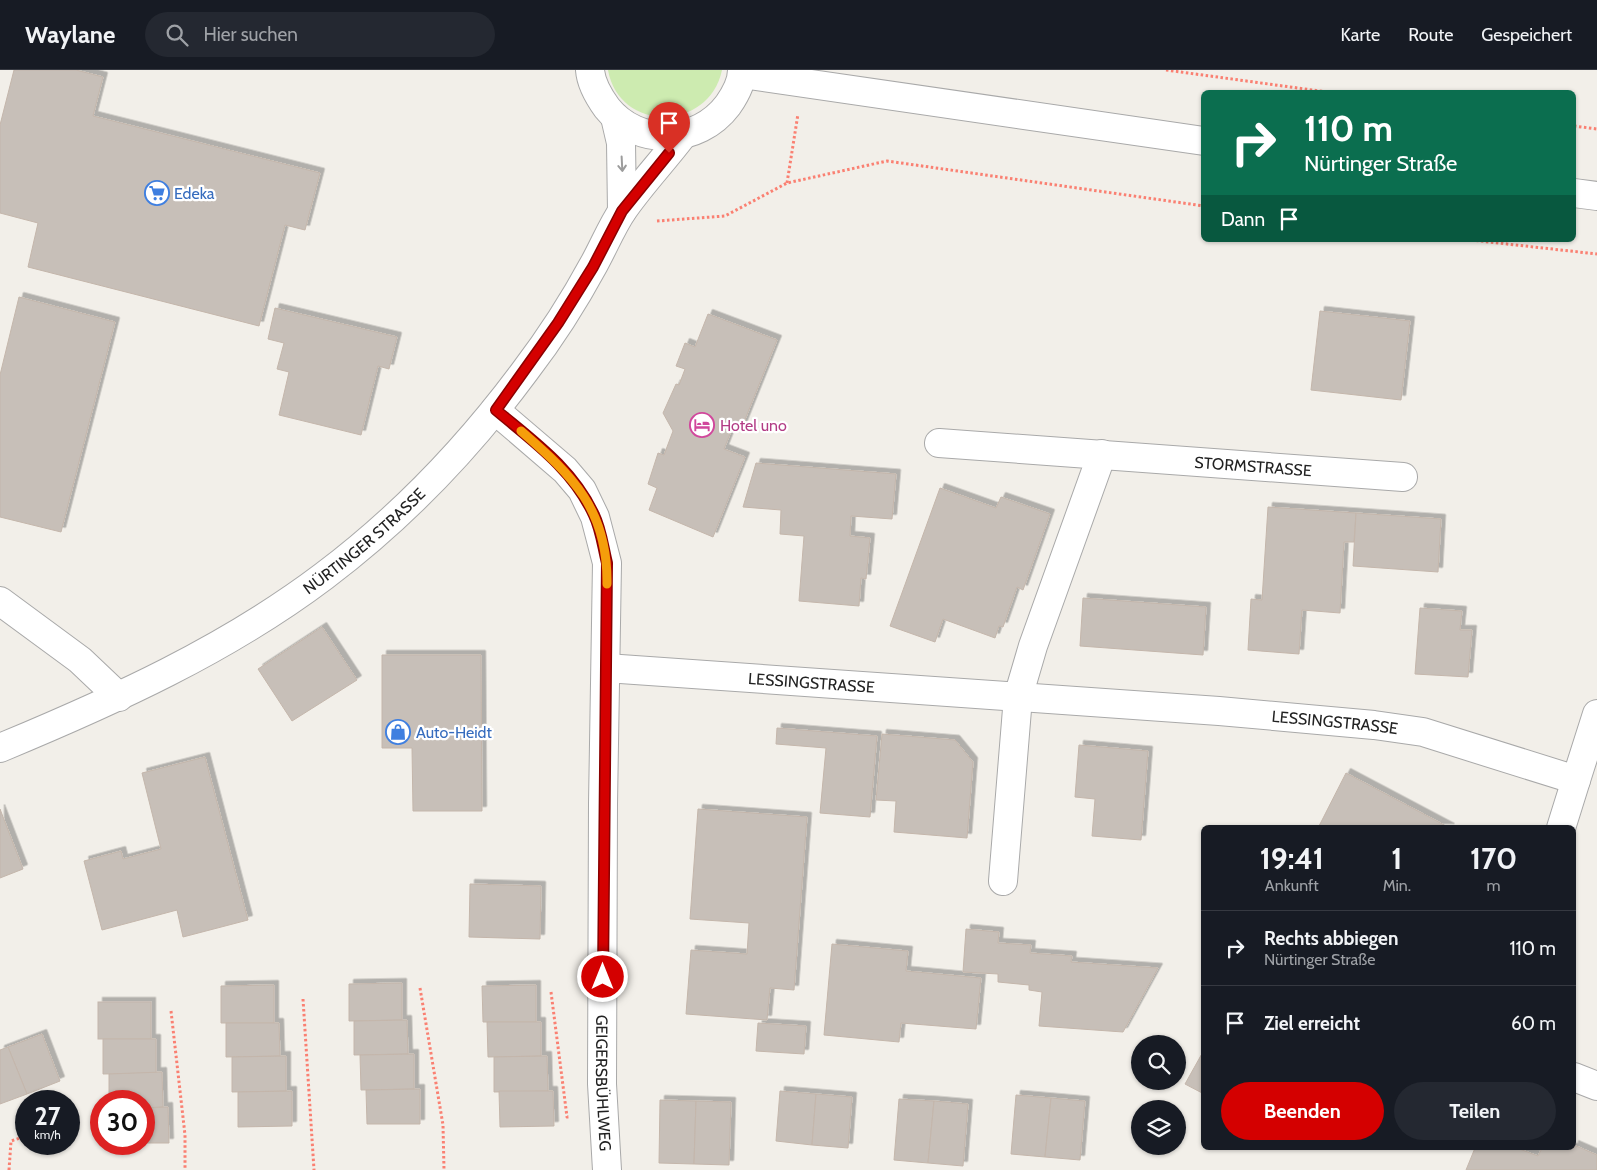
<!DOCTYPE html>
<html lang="de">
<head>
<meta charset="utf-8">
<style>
  body { margin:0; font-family:Cabin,sans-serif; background:#242831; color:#f1f3f6; height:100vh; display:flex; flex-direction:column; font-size:19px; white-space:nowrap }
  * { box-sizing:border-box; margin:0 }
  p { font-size:16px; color:#9ea1a6 }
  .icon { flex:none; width:28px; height:28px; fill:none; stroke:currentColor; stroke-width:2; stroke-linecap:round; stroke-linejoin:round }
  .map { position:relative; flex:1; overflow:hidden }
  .panel { position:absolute; left:1201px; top:755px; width:375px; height:325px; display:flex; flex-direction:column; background:#171b24; border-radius:8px; box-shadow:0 1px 4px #0004 }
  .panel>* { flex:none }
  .hud { position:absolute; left:1201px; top:20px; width:375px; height:152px; border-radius:8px; box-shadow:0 1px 4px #0004; background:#0b6e4f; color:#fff; overflow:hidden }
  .controls { position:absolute; left:1131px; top:965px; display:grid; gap:10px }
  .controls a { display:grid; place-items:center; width:55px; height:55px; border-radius:50%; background:#171b24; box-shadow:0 1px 4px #0004; font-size:25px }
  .speed { position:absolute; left:15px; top:1020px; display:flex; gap:10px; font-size:25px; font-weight:700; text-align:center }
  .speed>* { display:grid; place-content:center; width:65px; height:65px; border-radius:50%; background:#171b24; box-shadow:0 1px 4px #0004; line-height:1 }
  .speed small { font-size:12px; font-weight:400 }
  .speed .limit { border:8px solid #d22; background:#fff; color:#111 }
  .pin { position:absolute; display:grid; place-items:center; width:42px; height:42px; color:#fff; margin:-51px -21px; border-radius:50% 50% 50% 0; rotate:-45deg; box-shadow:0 0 5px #0007 }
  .pin .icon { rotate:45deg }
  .me { position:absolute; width:55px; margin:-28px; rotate:0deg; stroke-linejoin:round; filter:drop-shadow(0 0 4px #0008) }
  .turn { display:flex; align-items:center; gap:18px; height:105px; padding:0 20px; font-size:22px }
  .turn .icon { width:65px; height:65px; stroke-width:2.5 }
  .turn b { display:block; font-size:35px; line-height:42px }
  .then { display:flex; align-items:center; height:48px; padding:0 20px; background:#0003; gap:10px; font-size:19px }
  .eta { display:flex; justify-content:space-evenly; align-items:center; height:85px; text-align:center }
  .eta b { font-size:30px; font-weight:700; line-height:35px }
  .primary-button { display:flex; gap:10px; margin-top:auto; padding:10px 20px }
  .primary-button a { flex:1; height:58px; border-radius:30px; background:#d40000; color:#fff; font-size:20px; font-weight:700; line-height:58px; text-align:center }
  .primary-button a+a { background:#242831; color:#f1f3f6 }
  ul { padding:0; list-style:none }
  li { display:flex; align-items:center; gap:15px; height:75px; padding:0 20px; border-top:1px solid #363941 }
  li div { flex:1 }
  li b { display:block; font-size:19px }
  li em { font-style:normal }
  header { display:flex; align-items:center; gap:30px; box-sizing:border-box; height:70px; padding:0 25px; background:#171b24; border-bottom:1px solid #363941 }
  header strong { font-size:24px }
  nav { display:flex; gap:28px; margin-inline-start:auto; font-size:18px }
  .search { width:350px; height:45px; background:#242831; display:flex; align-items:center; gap:12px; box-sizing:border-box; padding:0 18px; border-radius:28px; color:#9ea1a6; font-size:19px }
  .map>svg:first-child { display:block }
</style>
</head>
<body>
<header>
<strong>Waylane</strong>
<div class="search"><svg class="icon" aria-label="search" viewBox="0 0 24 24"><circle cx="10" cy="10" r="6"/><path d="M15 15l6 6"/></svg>Hier suchen</div>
<nav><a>Karte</a><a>Route</a><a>Gespeichert</a></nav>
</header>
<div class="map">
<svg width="1597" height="1100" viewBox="0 0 1597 1100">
  <defs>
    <filter id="shadow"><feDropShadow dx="4.5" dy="-4.5" stdDeviation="0" flood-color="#0004"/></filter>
  </defs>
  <rect width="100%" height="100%" fill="#f2efe9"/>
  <path fill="#cdebb0" d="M608,0H722C709,62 619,63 608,0Z"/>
  <g fill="#c7bfb8" stroke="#c4b6ab" filter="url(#shadow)">
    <path d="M14,0H76L103,7L93,46L320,103L305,160L285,155L259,256L28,197L38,153L0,143V55Z"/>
    <path d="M19,227L115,252L61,462L0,447V305Z"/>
    <path d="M275,238L397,267L389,299L378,296L361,365L279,345L289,302L277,299L284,273L268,269Z"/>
    <path d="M1320,241L1410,251L1401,330L1311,320Z"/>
    <path d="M708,244L777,270L742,357L734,354L724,379L745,387L713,467L649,440L657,418L648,414L658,383L664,385L673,361L663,343L676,314L679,315L685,299L676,296L685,273L695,277Z"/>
    <path d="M756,393L896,404L892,449L851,446L850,466L870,468L866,509L861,508L859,536L799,531L804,466L780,464L781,440L743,437Z"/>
    <path d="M940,418L996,438L1001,427L1050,444L1023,520L1017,517L1003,557L999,556L995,568L943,549L935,572L890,556Z"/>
    <path d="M1268,437L1356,443L1354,472H1344L1340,543L1302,540L1299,584L1248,580L1251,529L1262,530Z"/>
    <path d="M1356,443L1441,449L1438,502L1353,496Z"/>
    <path d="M1083,528L1206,537L1203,585L1080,576Z"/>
    <path d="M1420,538L1462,541L1460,560H1472L1468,607L1415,604Z"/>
    <path d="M322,557L357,610L292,651L258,599Z"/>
    <path d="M382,585H481L482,741H413L412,678H382Z"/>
    <path d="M777,658L877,666L870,747L820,743L826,678L776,674Z"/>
    <path d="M882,664L955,670L973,692L967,768L894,762L896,731L876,730Z"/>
    <path d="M1079,675L1148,681L1141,770L1092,766L1095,729L1075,727Z"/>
    <path d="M205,687L248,850L183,867L177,840L102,860L84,791L121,781L123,789L161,779L142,703Z"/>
    <path d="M1346,703L1450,758H1318Z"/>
    <path d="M0,739L23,799L0,808Z"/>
    <path d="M698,739L807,747L794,920L770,918L767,950L686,944L691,880L747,884L749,853L690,849Z"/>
    <path d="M470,814L541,816L540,869L469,867Z"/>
    <path d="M966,859L999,862L998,873L1031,875L1030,883L1072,886L1071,892L1158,898L1123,962L1039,956L1042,922L1029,920V915L998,912V904L963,902Z"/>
    <path d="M832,874L908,881L906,901L981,908L976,959L901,953L899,972L824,965Z"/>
    <path d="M402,913V950L349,951V914Z"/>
    <path d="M274,915V953H221V916Z"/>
    <path d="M536,915V952H483L482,916Z"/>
    <rect x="98" y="932" width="53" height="37"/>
    <path d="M407,950L408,984L354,985V951Z"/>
    <path d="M487,952H541V986L488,987Z"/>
    <path d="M226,953H279L280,986L226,987Z"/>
    <path d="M758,953L806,956L804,984L756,981Z"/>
    <path d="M42,964L60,1011L27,1024L8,977Z"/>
    <path d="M103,969H156V1003L103,1004Z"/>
    <path d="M8,977L27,1024L0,1034V980Z"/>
    <path d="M1204,980V1024L1185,1014Z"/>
    <path d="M414,984V1019L361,1020L360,985Z"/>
    <path d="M286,986V1021L232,1022V987Z"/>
    <path d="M547,986L548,1021L494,1022V987Z"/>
    <path d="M162,1002L163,1037L144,1038V1031H109V1004Z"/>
    <path d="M420,1019V1054H367L366,1020Z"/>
    <path d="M292,1021V1056L238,1057V1022Z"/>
    <path d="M499,1021H553L554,1056L500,1057Z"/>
    <path d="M780,1021L816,1024L812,1075L776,1071Z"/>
    <path d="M816,1024L852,1027L848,1078L812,1075Z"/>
    <path d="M1016,1025L1051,1028L1045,1087L1011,1084Z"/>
    <path d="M1051,1028L1085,1031L1080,1090L1045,1087Z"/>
    <path d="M899,1029L934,1031L928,1093L894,1090Z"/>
    <path d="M660,1030L696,1031L694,1094L659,1093Z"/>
    <path d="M696,1031L731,1032L729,1095L694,1094Z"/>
    <path d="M934,1031L968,1034L963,1096L928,1093Z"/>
    <path d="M168,1037L169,1073H144V1038Z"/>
    <path d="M1574,1075L1597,1085V1100H1466L1475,1078H1517L1538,1086L1542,1078H1574Z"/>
  </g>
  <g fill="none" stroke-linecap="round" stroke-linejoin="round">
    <defs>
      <g id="minor">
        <path d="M590,0C591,14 599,27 607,38C638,77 698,75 728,35C735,25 742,12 742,0"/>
        <path d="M742,4L1204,71"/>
        <path d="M615,47L621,73L622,141"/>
        <path d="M1574,123L1597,126"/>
        <path id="s1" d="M495,340L565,400L582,420L595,447L607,493L603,734L602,1014L607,1100"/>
        <path id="s2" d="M939,373L1403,407"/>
        <path d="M0,531L80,590L119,627"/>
        <path id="s3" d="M606,598L1219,641L1374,655L1423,662L1576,710L1597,644"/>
        <path id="s4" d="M0,678C113,631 226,580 324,506C401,448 468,378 525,301C551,267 574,231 594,194C604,176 612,156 623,140C641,114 663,91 682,66"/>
        <path d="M1561,758L1576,710"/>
        <path d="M1003,811L1018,627L1033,576L1102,384"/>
        <path d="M1574,1007L1597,1016"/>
      </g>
    </defs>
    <use href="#minor" stroke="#a9a9a9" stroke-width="30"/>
    <g stroke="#fa8072" stroke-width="3" stroke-dasharray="2.5 2.5" stroke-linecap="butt">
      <path d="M1166,0L1327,22"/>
      <path d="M1574,56L1597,59"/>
      <path d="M787,113L798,44"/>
      <path d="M657,151L725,146L787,113L887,91L1204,136"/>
      <path d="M1471,170L1597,184"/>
      <path d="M420,918L443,1055L444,1100"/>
      <path d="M551,922L567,1047H571"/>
      <path d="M303,929L314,1100"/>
      <path d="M171,941L185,1065V1100"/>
      <path d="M9,1100L11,1071L26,1066"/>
    </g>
    <use href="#minor" stroke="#fff" stroke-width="28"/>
  </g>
  <defs><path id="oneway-shaft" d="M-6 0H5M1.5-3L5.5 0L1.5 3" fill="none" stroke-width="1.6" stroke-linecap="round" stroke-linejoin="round" transform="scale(1.25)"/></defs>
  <use stroke="#9c9c9c" href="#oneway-shaft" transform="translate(622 94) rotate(87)"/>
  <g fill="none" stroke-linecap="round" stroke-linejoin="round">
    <defs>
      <path id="route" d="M603,907L607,493C603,477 601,459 594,445C573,399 533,371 496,340L558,253L593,197L622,141L669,83"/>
    </defs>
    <use href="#route" stroke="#8a0000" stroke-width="12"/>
    <use href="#route" stroke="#d40000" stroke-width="9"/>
    <path stroke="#f59e0b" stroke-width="9" d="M521,361C573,406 608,440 607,514"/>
  </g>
  <defs>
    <symbol id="supermarket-ring" viewBox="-11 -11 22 22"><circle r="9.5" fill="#fff" stroke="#3f7fe0" stroke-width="1.5"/><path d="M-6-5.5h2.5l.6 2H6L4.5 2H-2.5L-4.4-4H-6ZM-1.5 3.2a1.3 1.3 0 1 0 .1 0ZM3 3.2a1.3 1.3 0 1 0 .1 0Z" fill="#3f7fe0"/></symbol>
    <symbol id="hotel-ring" viewBox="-11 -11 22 22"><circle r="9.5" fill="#fff" stroke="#d1479c" stroke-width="1.5"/><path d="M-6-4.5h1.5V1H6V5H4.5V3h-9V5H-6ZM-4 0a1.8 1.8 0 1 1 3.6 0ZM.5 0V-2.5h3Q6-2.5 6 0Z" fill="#d1479c"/></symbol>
    <symbol id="shop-ring" viewBox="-11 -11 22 22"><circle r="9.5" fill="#fff" stroke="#3f7fe0" stroke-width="1.5"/><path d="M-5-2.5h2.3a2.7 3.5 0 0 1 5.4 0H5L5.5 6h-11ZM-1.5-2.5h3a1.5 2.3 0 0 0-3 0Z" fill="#3f7fe0"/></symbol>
  </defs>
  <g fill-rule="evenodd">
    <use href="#supermarket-ring" x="143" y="109" width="28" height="28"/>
    <use href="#hotel-ring" x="688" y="341" width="28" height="28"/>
    <use href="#shop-ring" x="384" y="648" width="28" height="28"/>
  </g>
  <g text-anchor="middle" stroke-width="4.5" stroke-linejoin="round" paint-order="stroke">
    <g font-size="16" fill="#366cbe" stroke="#fff" text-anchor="start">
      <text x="174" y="129">Edeka</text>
      <text x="416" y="668">Auto-Heidt</text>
    </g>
    <g font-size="16" fill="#b23c85" stroke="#fff" text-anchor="start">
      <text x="720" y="361">Hotel uno</text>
    </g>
    <g font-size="16" fill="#222" stroke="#fff">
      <text dy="6" stroke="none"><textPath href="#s2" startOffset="315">STORMSTRASSE</textPath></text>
      <text dy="6" stroke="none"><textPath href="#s4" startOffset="421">NÜRTINGER STRASSE</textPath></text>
      <text dy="6" stroke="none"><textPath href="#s3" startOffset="206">LESSINGSTRASSE</textPath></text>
      <text dy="6" stroke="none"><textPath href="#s3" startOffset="731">LESSINGSTRASSE</textPath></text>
      <text dy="6" stroke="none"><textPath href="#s1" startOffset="716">GEIGERSBÜHLWEG</textPath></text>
    </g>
  </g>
</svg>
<div class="controls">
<a><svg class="icon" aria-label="search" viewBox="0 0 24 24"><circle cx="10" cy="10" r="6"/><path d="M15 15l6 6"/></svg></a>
<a><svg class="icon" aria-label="layers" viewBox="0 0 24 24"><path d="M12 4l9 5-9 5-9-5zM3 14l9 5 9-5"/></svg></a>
</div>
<div class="speed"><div>27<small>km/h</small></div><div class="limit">30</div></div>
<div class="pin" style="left:669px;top:83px;background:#d93025"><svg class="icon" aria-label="arrive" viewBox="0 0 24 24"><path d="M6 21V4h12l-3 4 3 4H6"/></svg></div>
<svg class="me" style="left:603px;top:907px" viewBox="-20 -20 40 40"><circle r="17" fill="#d40000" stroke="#fff" stroke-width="3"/><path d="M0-11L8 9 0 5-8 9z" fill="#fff"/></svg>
<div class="hud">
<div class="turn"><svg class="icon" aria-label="right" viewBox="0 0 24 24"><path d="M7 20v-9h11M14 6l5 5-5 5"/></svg><div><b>110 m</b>Nürtinger Straße</div></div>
<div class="then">Dann<svg class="icon" aria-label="arrive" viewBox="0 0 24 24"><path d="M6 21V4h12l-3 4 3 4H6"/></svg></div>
</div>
<section class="panel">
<div class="eta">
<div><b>19:41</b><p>Ankunft</p></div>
<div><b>1</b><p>Min.</p></div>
<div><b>170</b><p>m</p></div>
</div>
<ul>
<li><svg class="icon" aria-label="right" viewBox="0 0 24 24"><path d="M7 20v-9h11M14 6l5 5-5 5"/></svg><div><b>Rechts abbiegen</b><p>Nürtinger Straße</p></div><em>110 m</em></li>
<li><svg class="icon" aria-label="arrive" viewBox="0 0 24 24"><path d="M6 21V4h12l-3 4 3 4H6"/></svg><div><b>Ziel erreicht</b></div><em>60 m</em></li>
</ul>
<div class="primary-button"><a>Beenden</a><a>Teilen</a></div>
</section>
</div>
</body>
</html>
